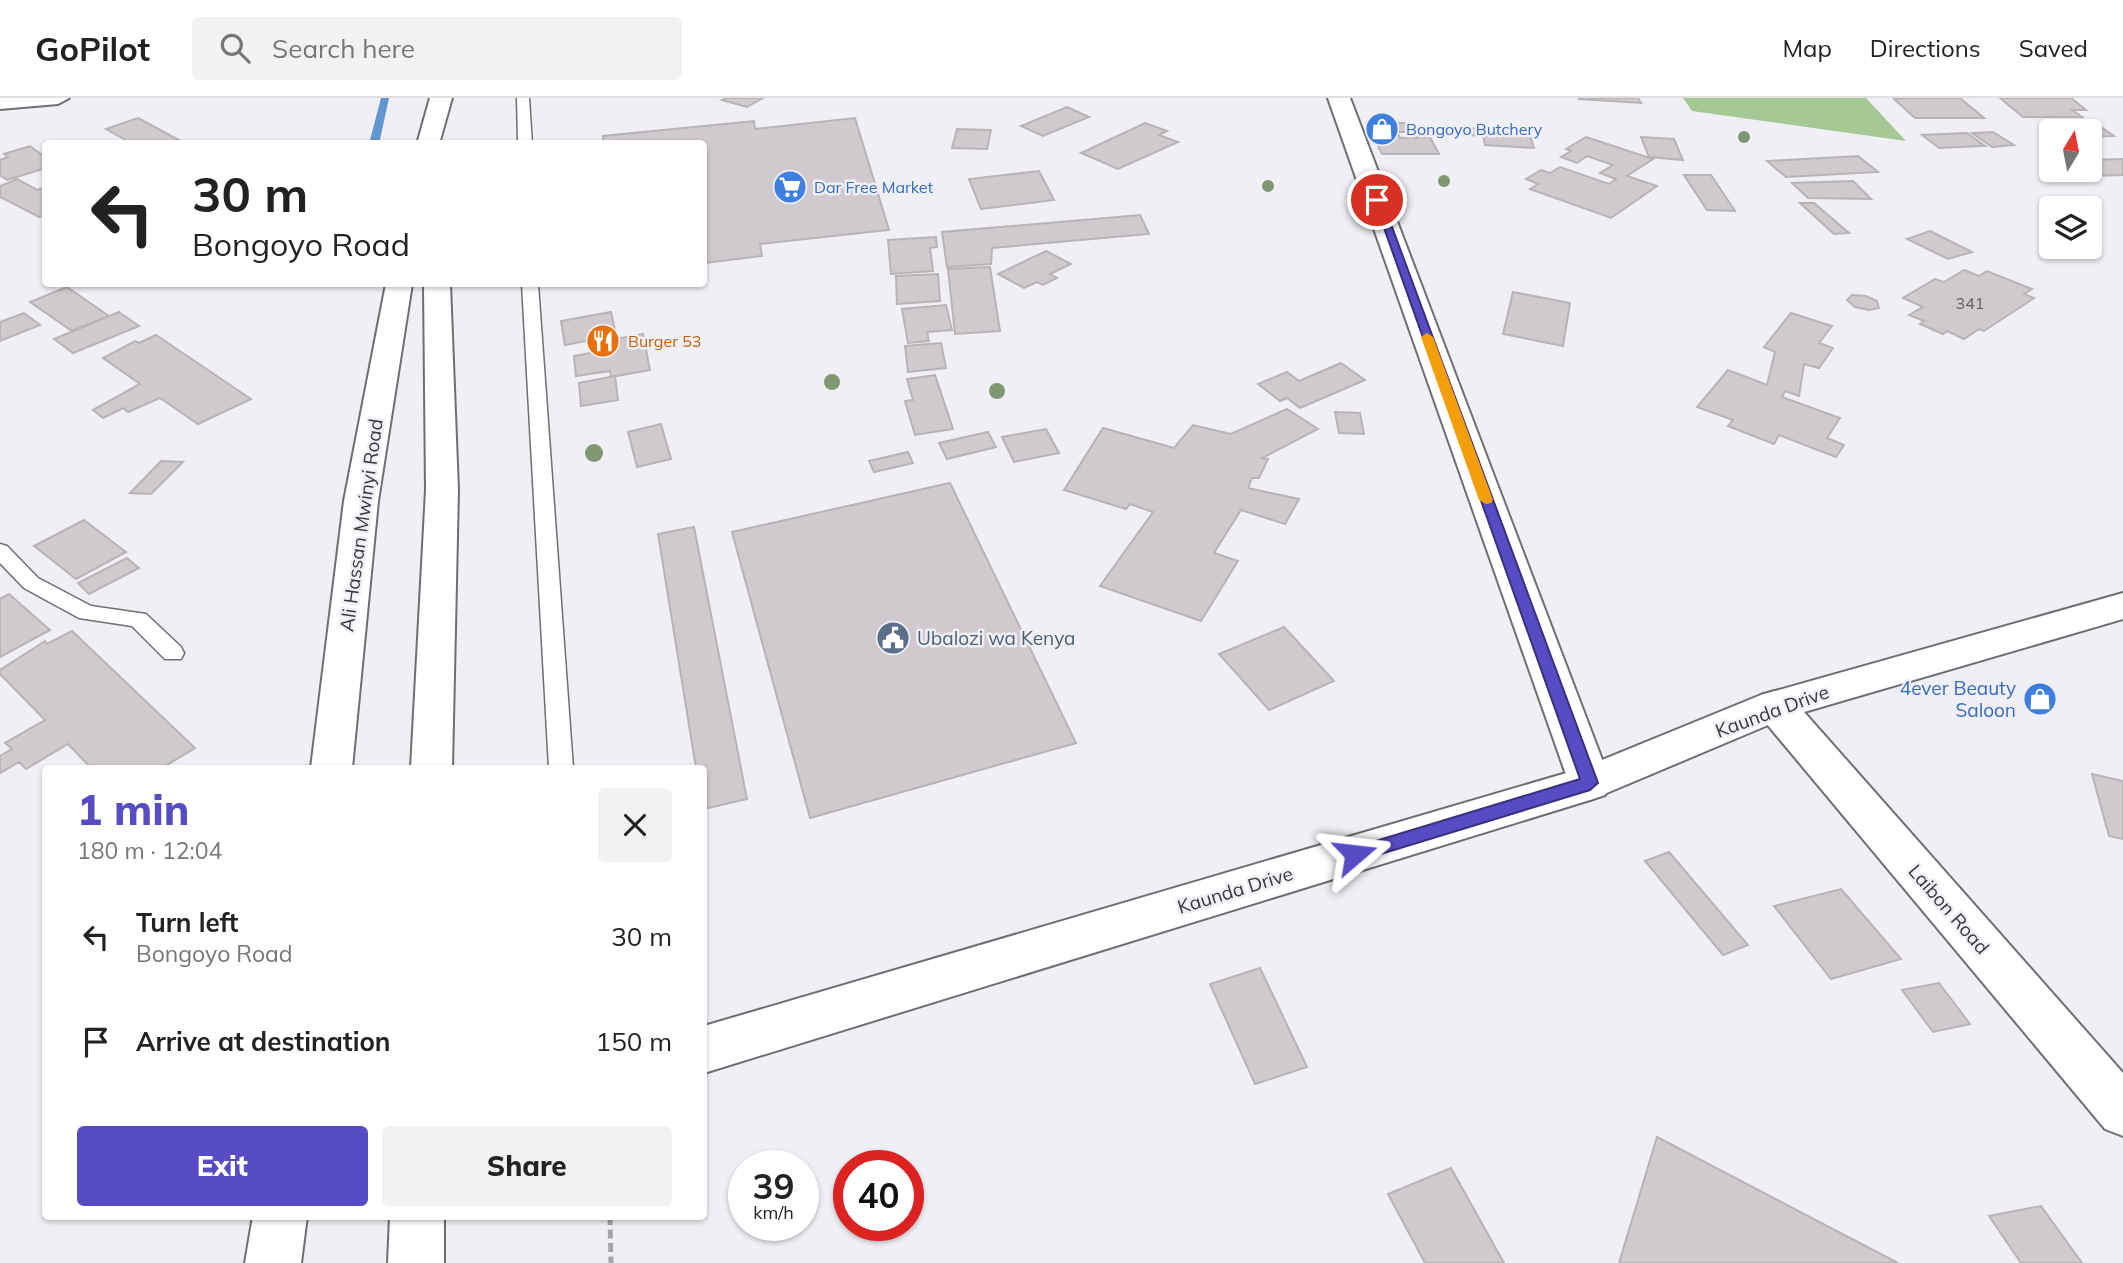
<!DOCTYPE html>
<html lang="en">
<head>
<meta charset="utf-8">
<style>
  body { margin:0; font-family:Mulish,sans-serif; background:#f2f2f2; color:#222; height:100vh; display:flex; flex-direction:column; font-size:26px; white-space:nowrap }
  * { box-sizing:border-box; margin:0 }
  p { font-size:23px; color:#767676 }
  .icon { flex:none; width:38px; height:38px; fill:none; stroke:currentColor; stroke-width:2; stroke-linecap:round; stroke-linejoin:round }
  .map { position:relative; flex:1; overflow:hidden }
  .side { position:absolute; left:42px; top:667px; width:665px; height:455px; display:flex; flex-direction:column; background:#fff; border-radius:7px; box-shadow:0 2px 5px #0004 }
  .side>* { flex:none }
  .banner { position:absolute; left:42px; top:42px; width:665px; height:147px; border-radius:7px; box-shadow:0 2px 5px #0004; background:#fff; color:#222; overflow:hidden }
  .needle { width:46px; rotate:10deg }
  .controls { position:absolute; left:2039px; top:21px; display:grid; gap:14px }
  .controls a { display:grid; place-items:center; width:63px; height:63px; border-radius:7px; background:#fff; box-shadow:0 2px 5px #0004; font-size:35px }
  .speed { position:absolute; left:728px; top:1052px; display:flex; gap:14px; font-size:35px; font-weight:700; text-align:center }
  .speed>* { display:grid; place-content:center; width:91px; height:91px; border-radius:50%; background:#fff; box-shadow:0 2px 5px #0004; line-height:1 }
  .speed small { font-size:18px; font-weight:400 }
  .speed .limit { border:10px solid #d22; background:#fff; color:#111 }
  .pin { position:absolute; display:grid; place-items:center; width:60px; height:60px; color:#fff; margin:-30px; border:4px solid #fff; border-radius:50%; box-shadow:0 2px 7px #0007 }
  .me { position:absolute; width:77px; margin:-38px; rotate:73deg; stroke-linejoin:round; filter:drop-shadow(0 0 5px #0008) }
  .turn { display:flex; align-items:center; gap:24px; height:147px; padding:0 35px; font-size:32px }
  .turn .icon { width:91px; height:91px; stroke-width:2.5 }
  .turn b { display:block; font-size:49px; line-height:60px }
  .round { display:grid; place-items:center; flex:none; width:74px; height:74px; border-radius:7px; background:#f2f2f2 }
  .overview { display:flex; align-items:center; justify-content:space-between; height:119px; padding:0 35px }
  h1 { font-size:42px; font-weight:800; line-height:52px; color:#584cc4 }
  .button { display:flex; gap:14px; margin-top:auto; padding:14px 35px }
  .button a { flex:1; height:80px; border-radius:7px; background:#584cc4; color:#fff; font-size:28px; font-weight:800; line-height:80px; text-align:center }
  .button a+a { background:#f2f2f2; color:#222 }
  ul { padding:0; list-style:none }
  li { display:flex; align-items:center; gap:21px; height:105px; padding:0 35px }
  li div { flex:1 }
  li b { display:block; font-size:26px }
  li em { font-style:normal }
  header { display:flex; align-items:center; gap:42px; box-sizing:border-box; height:98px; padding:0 35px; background:#fff; border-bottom:2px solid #e0e0e0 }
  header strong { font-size:33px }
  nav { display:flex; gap:38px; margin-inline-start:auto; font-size:24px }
  .search { width:490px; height:63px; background:#f2f2f2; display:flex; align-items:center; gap:18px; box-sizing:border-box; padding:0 24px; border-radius:7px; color:#767676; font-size:26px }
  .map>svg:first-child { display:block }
</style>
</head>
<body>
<header>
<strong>GoPilot</strong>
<div class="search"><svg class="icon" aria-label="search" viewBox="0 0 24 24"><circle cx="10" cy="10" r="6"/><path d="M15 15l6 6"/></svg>Search here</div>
<nav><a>Map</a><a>Directions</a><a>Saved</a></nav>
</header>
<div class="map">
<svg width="2123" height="1165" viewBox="0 0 2123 1165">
  <rect width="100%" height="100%" fill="#efeff5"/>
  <path fill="#a6c895" d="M1683,0H1866L1906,43L1692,13Z"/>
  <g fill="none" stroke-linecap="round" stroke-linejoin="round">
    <path fill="#6395d1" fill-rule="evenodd" d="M381,0H389L379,46H369Z"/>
  </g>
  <g fill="#d0cace" stroke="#b9b3b6" stroke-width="2">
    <path d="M727,0H763L747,9L722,2Z"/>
    <path d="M1638,0L1641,5L1579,1V0Z"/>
    <path d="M1904,0H1960L1984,20H1915L1894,1Z"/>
    <path d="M2000,0H2071L2086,12H2072L2082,19H2023Z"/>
    <path d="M1067,9L1089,19L1043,38L1021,28Z"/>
    <path d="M138,20L186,46H133L106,31Z"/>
    <path d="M855,20L889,132L760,146L762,158L704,165V46H603V38L754,23L755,31Z"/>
    <path d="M1145,25L1167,33L1159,37L1178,44L1118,71L1081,55Z"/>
    <path d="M1367,25H1406L1411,34H1397L1400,40L1430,39L1439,56H1382Z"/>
    <path d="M2098,27L2114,38L2090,39V33H2060L2052,28Z"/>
    <path d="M1465,30L1529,34L1534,50L1485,47L1483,38L1467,37Z"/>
    <path d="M957,31L991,32L987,51L952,50Z"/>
    <path d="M1993,34L2014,47L1992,49L1972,35Z"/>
    <path d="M1967,35L1985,48L1939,50L1922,37Z"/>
    <path d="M1586,39L1653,61L1627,78L1657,88L1611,120L1530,91L1538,86L1526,81L1541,72L1550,75L1560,69L1609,86L1616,81L1600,75L1613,67L1587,58L1577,65L1561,59L1571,53L1566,51Z"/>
    <path d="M1641,39L1674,41L1683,62L1649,59Z"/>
    <path d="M30,48L46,60V70L7,82L0,77V62L8,59L4,56Z"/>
    <path d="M1858,58L1878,74L1786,79L1767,63Z"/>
    <path d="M2123,61V77L2087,78L2077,72H2090V62Z"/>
    <path d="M1039,73L1054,102L981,111L969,81Z"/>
    <path d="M1684,77H1711L1735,113L1707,112Z"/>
    <path d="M17,81L37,92L46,89V117L39,119L0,99V88Z"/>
    <path d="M1853,83L1871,101L1808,100L1792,85Z"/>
    <path d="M1800,105H1814L1849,135L1834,136Z"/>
    <path d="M1140,117L1149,136L992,150L991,166L947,169L942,134Z"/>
    <path d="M1930,133L1972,154L1948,161L1907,141Z"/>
    <path d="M936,139L937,149L930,150L933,173L891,176L888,142Z"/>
    <path d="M1046,153L1071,166L1050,176L1057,180L1043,187L1037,184L1024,190L998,176Z"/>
    <path d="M990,169L1000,233L955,236L948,171Z"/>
    <path d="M1964,172L1979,178L1987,173L2032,191L2024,196L2034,200L1984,233L1979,231L1964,241L1947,233L1943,236L1920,226L1924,223L1909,217L1923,209L1903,200L1935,181L1944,184Z"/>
    <path d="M938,176L940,203L897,206L896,178Z"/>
    <path d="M67,189L109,218L72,233L30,204Z"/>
    <path d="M1513,194L1570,205L1563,248L1503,236Z"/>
    <path d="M1852,197L1866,198L1877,203L1879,210L1869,212L1855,209L1847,202Z"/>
    <path d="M946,207L952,232L927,234L929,243L908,245L902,211Z"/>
    <path d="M119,214L139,228L73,255L54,241Z"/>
    <path d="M611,214L616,237L565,247L561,223Z"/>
    <path d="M24,215L40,227L0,243V224Z"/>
    <path d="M1791,215L1832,228L1819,245L1833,250L1819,270L1804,266L1799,298L1785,293L1782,299L1840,320L1827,340L1844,347L1836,359L1779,337L1774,346L1728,328L1733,322L1697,309L1728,272L1767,287L1775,254L1764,249Z"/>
    <path d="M643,236L650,272L611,279L610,273L576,278L574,258L612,251L611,242Z"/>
    <path d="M156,237L251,301L198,326L160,300L128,314L123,310L103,320L93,312L140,286L103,260L135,243L139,245Z"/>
    <path d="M941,245L946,270L908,274L905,248Z"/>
    <path d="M1341,265L1365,282L1300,310L1287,300L1280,303L1258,286L1287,274L1299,283Z"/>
    <path d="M935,277L953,331L915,337L905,303L913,302L907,281Z"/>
    <path d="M615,278L618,302L581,308L579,285Z"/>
    <path d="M1287,311L1318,331L1262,360L1268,361L1259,380H1252L1248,390L1299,401L1285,426L1241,412L1214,455L1238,463L1201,523L1100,488L1153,414L1130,406L1126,411L1064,392L1103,330L1174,350L1193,327L1231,336Z"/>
    <path d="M1335,314L1360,315L1364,336L1339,335Z"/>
    <path d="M661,326L671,361L637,369L628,334Z"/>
    <path d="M1046,331L1059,355L1014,364L1002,339Z"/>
    <path d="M988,334L996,349L947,361L939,345Z"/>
    <path d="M908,354L913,365L874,374L869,363Z"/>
    <path d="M161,363L183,364L151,396L130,395Z"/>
    <path d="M950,385L1076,645L810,720L732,434Z"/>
    <path d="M84,422L126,454L76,481L34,448Z"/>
    <path d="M694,429L747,701L704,711V670H696L658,436Z"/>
    <path d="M127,460L139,470L89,496L78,485Z"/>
    <path d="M9,496L50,532L0,559V501Z"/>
    <path d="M1284,529L1334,583L1269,612L1219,556Z"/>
    <path d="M72,533L195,650L162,670H91L68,646L26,671L19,664L0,675V658L12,651L5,645L45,622L0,576V572L45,543L47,546Z"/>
    <path d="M2092,676L2123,683V741L2109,738Z"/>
    <path d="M1669,754L1748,847L1723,857L1645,763Z"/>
    <path d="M1841,791L1901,861L1831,881L1774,808Z"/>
    <path d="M1260,870L1307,969L1255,986L1210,886Z"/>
    <path d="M1939,885L1970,926L1933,934L1902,892Z"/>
    <path d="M1657,1039L1898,1165H1619Z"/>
    <path d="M1451,1070L1504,1165H1425L1388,1096Z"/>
    <path d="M2041,1108L2082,1165H2021L1989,1118Z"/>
  </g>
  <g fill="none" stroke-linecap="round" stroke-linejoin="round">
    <defs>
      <g id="service">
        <path d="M517,0H529L532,46H518Z"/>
        <path d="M522,186H538L573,670H549Z"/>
        <path d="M0,446L7,448L38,480L91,508L146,516L181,549L184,555L181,561H165L132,528L79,520L24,490L0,465Z"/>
      </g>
      <g id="minor">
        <path d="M0,0H69L58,6L0,11Z"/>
        <path d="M1328,0H1350L1611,685L1605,697L1590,702L1575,697L1569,685Z"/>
        <path d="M1775,593L1789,597L2123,975V1038L2105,1031L1761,619L1755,608L1761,597Z"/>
      </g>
      <path id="tertiary" d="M2123,495V521L1787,619L1590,702L704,975V928L1580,671L1761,597Z"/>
      <g id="trunk">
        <path d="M430,0H452L439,46H417Z"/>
        <path d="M386,186H412L378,403L352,670H311L344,403Z"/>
        <path d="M424,186H450L458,392L452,670H411L426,392Z"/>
        <path d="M253,1118H307L301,1165H245Z"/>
        <path d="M390,1118H444V1165H388Z"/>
      </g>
    </defs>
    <use href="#service" stroke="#6e6e73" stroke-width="3"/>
    <use href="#minor" stroke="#6e6e73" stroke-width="4"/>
    <use href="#tertiary" stroke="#6e6e73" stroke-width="4"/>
    <use href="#trunk" stroke="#6e6e73" stroke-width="4"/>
    <path stroke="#a5a5a9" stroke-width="5" stroke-dasharray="9 4.5" stroke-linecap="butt" d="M610,1118L611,1165"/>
    <use href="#service" fill="#fff" fill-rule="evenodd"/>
    <use href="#minor" fill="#fff" fill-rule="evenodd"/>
    <use href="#tertiary" fill="#fff" fill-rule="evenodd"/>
    <use href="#trunk" fill="#fff" fill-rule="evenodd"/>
  </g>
  <g fill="#809771">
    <circle cx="1744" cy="39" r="6"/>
    <circle cx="1444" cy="83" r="6"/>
    <circle cx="1268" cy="88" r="6"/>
    <circle cx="595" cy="245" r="8"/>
    <circle cx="832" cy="284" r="8"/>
    <circle cx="997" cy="293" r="8"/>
    <circle cx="594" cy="355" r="9"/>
  </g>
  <path fill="#584cc4" stroke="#39317f" stroke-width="2" d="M1373,99L1382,102L1598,685L1590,692L1355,764L1346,756L1349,751L1580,681Z"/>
  <path fill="#f59e0b" d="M1427,235L1433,239L1493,402L1491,405L1486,406L1479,402L1421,239Z"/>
  <defs>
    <symbol id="shop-disc" viewBox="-11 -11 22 22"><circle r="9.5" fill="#3f7fe0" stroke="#efeff5"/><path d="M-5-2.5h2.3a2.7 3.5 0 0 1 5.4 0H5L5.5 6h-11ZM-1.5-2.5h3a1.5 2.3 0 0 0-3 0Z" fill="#fff"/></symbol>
    <symbol id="supermarket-disc" viewBox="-11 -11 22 22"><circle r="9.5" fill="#3f7fe0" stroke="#efeff5"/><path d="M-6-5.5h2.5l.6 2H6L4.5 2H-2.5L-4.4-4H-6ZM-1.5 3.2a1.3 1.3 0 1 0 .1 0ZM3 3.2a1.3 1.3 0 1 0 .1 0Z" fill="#fff"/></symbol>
    <symbol id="restaurant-disc" viewBox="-11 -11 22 22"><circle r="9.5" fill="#e8710a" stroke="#efeff5"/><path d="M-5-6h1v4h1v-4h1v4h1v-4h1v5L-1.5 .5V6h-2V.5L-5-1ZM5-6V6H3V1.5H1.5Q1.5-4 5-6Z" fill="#fff"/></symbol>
    <symbol id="civic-disc" viewBox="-11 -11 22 22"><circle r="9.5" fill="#5c6f8a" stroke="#efeff5"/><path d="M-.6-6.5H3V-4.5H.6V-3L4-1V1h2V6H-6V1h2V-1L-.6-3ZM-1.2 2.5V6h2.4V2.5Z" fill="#fff"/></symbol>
  </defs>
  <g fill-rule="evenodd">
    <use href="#shop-disc" x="1363" y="12" width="38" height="38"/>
    <use href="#supermarket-disc" x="771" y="70" width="38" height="38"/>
    <use href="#restaurant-disc" x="584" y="224" width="38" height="38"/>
    <use href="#civic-disc" x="874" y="521" width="38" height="38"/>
    <use href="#shop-disc" x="2021" y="582" width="38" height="38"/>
  </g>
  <g text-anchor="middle" stroke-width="5" stroke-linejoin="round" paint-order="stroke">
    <g font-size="16" fill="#366cbe" stroke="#efeff5" text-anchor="start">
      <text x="1406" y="37">Bongoyo Butchery</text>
      <text x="814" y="95">Dar Free Market</text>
    </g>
    <g font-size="16" fill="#5f5d60">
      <text x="1970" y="211">341</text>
    </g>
    <g font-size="16" fill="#c56008" stroke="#efeff5" text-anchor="start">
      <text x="628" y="249">Burger 53</text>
    </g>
    <g font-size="19" fill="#39393b" stroke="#efeff5">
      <text transform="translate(361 427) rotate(-82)" y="7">Ali Hassan Mwinyi Road</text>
      <text transform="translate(1772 613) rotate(-20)" y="7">Kaunda Drive</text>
      <text transform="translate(1235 792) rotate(-17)" y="7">Kaunda Drive</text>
      <text transform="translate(1949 811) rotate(49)" y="7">Laibon Road</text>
    </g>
    <g font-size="19" fill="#4e5e75" stroke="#efeff5" text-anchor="start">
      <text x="917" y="547">Ubalozi wa Kenya</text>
    </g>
    <g font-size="19" fill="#366cbe" stroke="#efeff5" text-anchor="end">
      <text x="2016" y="597">4ever Beauty<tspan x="2016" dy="22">Saloon</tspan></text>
    </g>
  </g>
</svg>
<div class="controls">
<a><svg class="needle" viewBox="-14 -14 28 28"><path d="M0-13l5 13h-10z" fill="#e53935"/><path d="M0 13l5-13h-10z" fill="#767676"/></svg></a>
<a><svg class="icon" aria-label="layers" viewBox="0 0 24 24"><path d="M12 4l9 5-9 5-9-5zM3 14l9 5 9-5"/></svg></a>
</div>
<div class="speed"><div>39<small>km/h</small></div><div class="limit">40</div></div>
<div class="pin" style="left:1377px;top:102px;background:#d93025"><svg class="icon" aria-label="arrive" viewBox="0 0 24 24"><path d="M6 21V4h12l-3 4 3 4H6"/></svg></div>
<svg class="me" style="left:1355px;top:756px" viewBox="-20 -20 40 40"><path d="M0-17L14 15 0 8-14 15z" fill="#584cc4" stroke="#fff" stroke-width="4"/></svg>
<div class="banner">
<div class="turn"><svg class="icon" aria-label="left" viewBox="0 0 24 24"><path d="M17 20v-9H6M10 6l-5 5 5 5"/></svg><div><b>30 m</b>Bongoyo Road</div></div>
</div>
<section class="side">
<div class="overview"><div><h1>1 min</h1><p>180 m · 12:04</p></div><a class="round"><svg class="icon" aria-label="close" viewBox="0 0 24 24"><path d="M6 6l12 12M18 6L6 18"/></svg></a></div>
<ul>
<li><svg class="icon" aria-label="left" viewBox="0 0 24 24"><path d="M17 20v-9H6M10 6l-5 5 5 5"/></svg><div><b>Turn left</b><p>Bongoyo Road</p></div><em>30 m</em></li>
<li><svg class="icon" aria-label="arrive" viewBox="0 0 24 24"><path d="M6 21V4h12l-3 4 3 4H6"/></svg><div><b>Arrive at destination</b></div><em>150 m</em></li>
</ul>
<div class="button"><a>Exit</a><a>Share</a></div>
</section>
</div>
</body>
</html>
